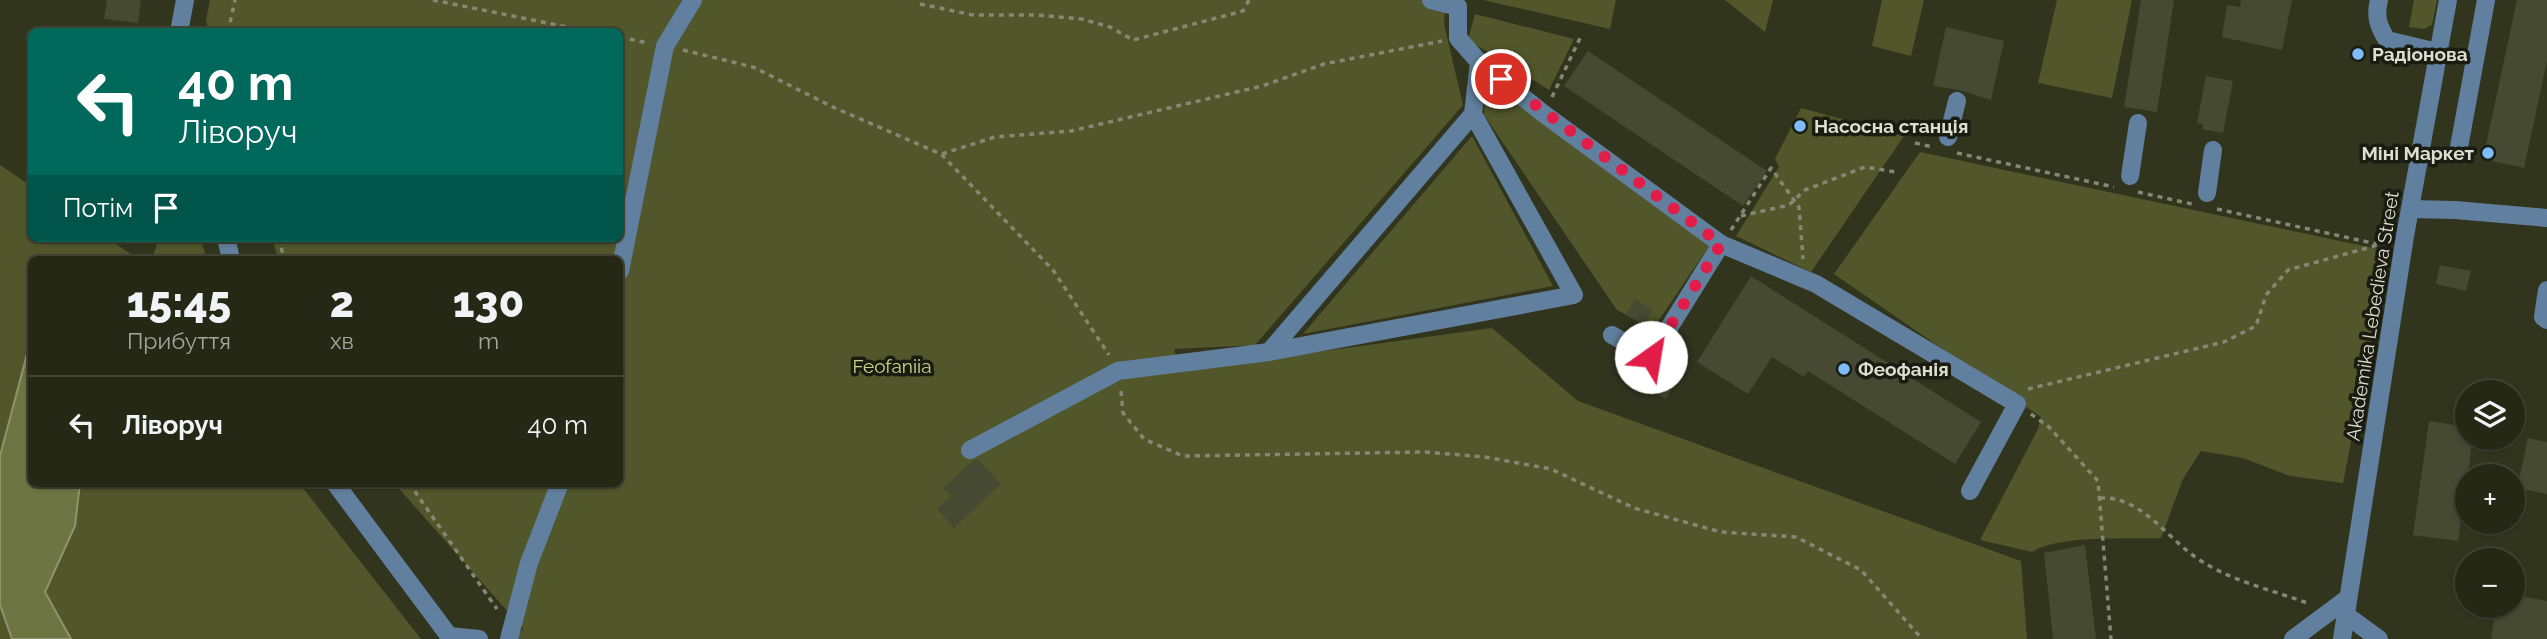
<!DOCTYPE html>
<html lang="uk">
<head>
<meta charset="utf-8">
<style>
  body { margin:0; font-family:Raleway,sans-serif; background:#2e301f; color:#f1f3f6; height:100vh; display:flex; flex-direction:column; font-size:26px; white-space:nowrap }
  * { box-sizing:border-box; margin:0 }
  p { font-size:23px; color:#a4a6a1 }
  .icon { flex:none; width:38px; height:38px; fill:none; stroke:currentColor; stroke-width:2; stroke-linecap:round; stroke-linejoin:round }
  .map { position:relative; flex:1; overflow:hidden }
  .side { position:absolute; left:28px; top:256px; width:595px; height:231px; display:flex; flex-direction:column; background:#262816; border-radius:10px; box-shadow:0 2px 5px #0004,0 0 0 2px #424435 }
  .side>* { flex:none }
  .guide { position:absolute; left:28px; top:28px; width:595px; height:214px; border-radius:10px; box-shadow:0 2px 5px #0004,0 0 0 2px #424435; background:#00695c; color:#fff; overflow:hidden }
  .controls { position:absolute; left:2455px; top:380px; display:grid; gap:14px }
  .controls a { display:grid; place-items:center; width:70px; height:70px; border-radius:50%; background:#262816; box-shadow:0 2px 5px #0004,0 0 0 2px #424435; font-size:35px }
  .pin { position:absolute; display:grid; place-items:center; width:60px; height:60px; color:#fff; margin:-30px; border:4px solid #fff; border-radius:50%; box-shadow:0 2px 7px #0007 }
  .me { position:absolute; width:77px; margin:-38px; rotate:32deg; stroke-linejoin:round; filter:drop-shadow(0 0 5px #0008) }
  .turn { display:flex; align-items:center; gap:24px; height:147px; padding:0 35px; font-size:32px }
  .turn .icon { width:91px; height:91px; stroke-width:2.5 }
  .turn b { display:block; font-size:49px; line-height:60px }
  .then { display:flex; align-items:center; height:66px; padding:0 35px; background:#0003; gap:14px; font-size:26px }
  .eta { display:flex; justify-content:space-evenly; align-items:center; height:119px; text-align:center }
  .eta b { font-size:42px; font-weight:800; line-height:49px }
  ul { padding:0; list-style:none }
  li { display:flex; align-items:center; gap:21px; height:98px; padding:0 35px; border-top:2px solid #424435 }
  li div { flex:1 }
  li b { display:block; font-size:26px }
  li em { font-style:normal }
  .map>svg:first-child { display:block }
</style>
</head>
<body>
<div class="map">
<svg width="2547" height="639" viewBox="0 0 2547 639">
  <rect width="100%" height="100%" fill="#32351e"/>
  <g fill="#51572a">
    <path d="M210,0H1446L1444,24L1463,105L1255,345L1174,349L1180,371L1492,328L1578,401L2021,561L2027,639H513L523,629L394,483H620V259H278L272,238H620V32H209L206,20Z"/>
    <path d="M1483,0H1616L1610,29Z"/>
    <path d="M1725,0H1773L1765,32Z"/>
    <path d="M1882,0H1924L1911,56L1872,46Z"/>
    <path d="M2057,0H2132L2112,98L2038,83Z"/>
    <path d="M2414,0H2437L2432,25L2424,29L2409,27Z"/>
    <path d="M1475,14L1574,39L1549,90L1468,40Z"/>
    <path d="M1486,80L1709,246L1653,329L1617,310L1484,115Z"/>
    <path d="M1801,108L1904,136L1811,272L1736,236L1779,167L1775,159Z"/>
    <path d="M1472,136L1553,286L1303,334Z"/>
    <path d="M1920,152L2392,252L2372,334L2343,483L2290,476L2243,458L2201,451L2183,479L2161,538C2129,539 2057,535 2032,552L1980,540L2038,429L2041,417L1834,274Z"/>
    <path d="M0,165L31,186L32,238H107L138,259H32V483H299L421,639H0Z"/>
    <path d="M159,238H200L207,259H152Z"/>
  </g>
  <path fill="#6d7542" stroke="#8e956d" stroke-width="2" d="M31,339L32,483H80L75,526L45,592L71,639H12L0,605V456Z"/>
  <g fill="#464a32">
    <path d="M107,0H141L138,23L104,19Z"/>
    <path d="M2141,0H2174L2157,112L2124,107Z"/>
    <path d="M2241,0H2292L2282,50L2222,37L2227,5L2240,7Z"/>
    <path d="M2517,0H2547V61L2524,168L2483,159Z"/>
    <path d="M1946,27L2004,41L1991,100L1959,90L1933,86Z"/>
    <path d="M1588,51L1767,171L1743,206L1564,86Z"/>
    <path d="M2206,76L2233,81L2223,133L2202,129L2203,124L2197,123Z"/>
    <path d="M2440,265L2471,271L2466,291L2436,284Z"/>
    <path d="M1751,276L1981,422L1955,464L1808,371L1804,377L1772,357L1748,394L1697,362Z"/>
    <path d="M1635,299L1652,310L1643,325L1626,314Z"/>
    <path d="M1662,372L1677,380L1666,399L1652,391Z"/>
    <path d="M2429,421L2468,427V438H2473L2458,541L2413,535Z"/>
    <path d="M2528,438L2547,442V494L2517,488Z"/>
    <path d="M977,459L1001,484L954,528L937,509L951,496L943,488L972,461Z"/>
    <path d="M2085,545L2096,639H2053L2044,553Z"/>
    <path d="M2513,595L2547,601V639H2491L2496,606H2513Z"/>
  </g>
  <g fill="none" stroke-linecap="round" stroke-linejoin="round">
    <g stroke="#858875" stroke-width="3.5" stroke-dasharray="5 5" stroke-linecap="butt">
      <path d="M433,0L592,32"/>
      <path d="M920,4L973,15H1037L1082,19L1110,27L1133,40L1243,11L1249,0"/>
      <path d="M228,32L235,0"/>
      <path d="M620,37L648,43"/>
      <path d="M683,50L753,67L835,108L941,154L1053,270L1109,355"/>
      <path d="M1552,97L1581,36"/>
      <path d="M1915,143L1933,147"/>
      <path d="M1957,153L2114,187"/>
      <path d="M942,154L995,137L1071,131L1262,86L1324,64L1442,41"/>
      <path d="M2138,192L2192,204"/>
      <path d="M2217,209L2377,244"/>
      <path d="M1741,216L1789,205L1805,190L1865,167L1896,172"/>
      <path d="M1731,230L1771,168L1799,207L1803,259"/>
      <path d="M279,238L284,259"/>
      <path d="M2028,389L2224,342L2256,326L2266,295L2288,270L2378,245"/>
      <path d="M1121,391L1123,413L1144,439L1183,456L1424,452L1485,457L1551,469L1634,508L1721,532L1796,537L1861,570L1922,639"/>
      <path d="M2031,414L2049,427L2098,481L2111,639"/>
      <path d="M409,483L497,609"/>
      <path d="M2100,498C2138,496 2163,532 2190,553C2224,580 2270,589 2310,604"/>
    </g>
    <g stroke="#61809f" stroke-width="18">
      <path d="M1431,0L1458,7V38L1479,62L1473,114L1269,352L1574,295L1473,114"/>
      <path d="M2379,0C2375,16 2378,26 2387,40L2437,52"/>
      <path d="M179,32L185,0"/>
      <path d="M1479,62L1544,114L1721,244"/>
      <path d="M1948,137L1957,101"/>
      <path d="M2459,147L2486,0"/>
      <path d="M2130,176L2138,123"/>
      <path d="M2207,193L2213,150"/>
      <path d="M2410,209L2455,210L2547,218"/>
      <path d="M226,238L231,259"/>
      <path d="M620,271L665,46L693,0"/>
      <path d="M2547,290L2543,317L2547,320"/>
      <path d="M1612,335L1651,357L1721,244L1816,284L2017,404L1970,491"/>
      <path d="M970,450L1118,371L1269,352"/>
      <path d="M335,483L449,636L479,639"/>
      <path d="M2346,615L2379,639"/>
      <path d="M509,639L529,563L560,483"/>
      <path d="M2293,639L2348,598"/>
      <path d="M2342,639L2405,236L2448,0"/>
    </g>
  </g>
  <g fill="none" stroke-linecap="round" stroke-linejoin="round">
    <path stroke="#e11d48" stroke-width="12" stroke-dasharray="0 21.6" d="M1501,79L1721,244L1651,357"/>
  </g>
  <g fill="#7fbdfa" stroke="#1a1c11" stroke-width="2.5">
    <circle cx="2358" cy="54" r="7"/>
    <circle cx="1800" cy="126" r="7"/>
    <circle cx="2488" cy="153" r="7"/>
    <circle cx="1844" cy="369" r="7"/>
  </g>
  <g text-anchor="middle" stroke-width="7" stroke-linejoin="round" paint-order="stroke">
    <g font-size="19" font-weight="bold" fill="#dcdfd0" stroke="#1a1c11" text-anchor="start">
      <text x="2372" y="61">Радіонова</text>
      <text x="1814" y="133">Насосна станція</text>
      <text x="2474" y="160" text-anchor="end">Міні Маркет</text>
      <text x="1858" y="376">Феофанія</text>
    </g>
    <g font-size="19" fill="#dcdfd0" stroke="#1a1c11">
      <text transform="translate(2372 316) rotate(-81)" y="7">Akademika Lebedieva Street</text>
    </g>
    <g font-size="19" fill="#cad687" stroke="#1a1c11">
      <text x="892" y="373">Feofaniia</text>
    </g>
  </g>
</svg>
<div class="controls">
<a><svg class="icon" aria-label="layers" viewBox="0 0 24 24"><path d="M12 4l9 5-9 5-9-5zM3 14l9 5 9-5"/></svg></a>
<a>+</a>
<a>−</a>
</div>
<div class="pin" style="left:1501px;top:79px;background:#d93025"><svg class="icon" aria-label="arrive" viewBox="0 0 24 24"><path d="M6 21V4h12l-3 4 3 4H6"/></svg></div>
<svg class="me" style="left:1651px;top:357px" viewBox="-20 -20 40 40"><circle r="19" fill="#fff"/><path d="M0-13L10 11 0 6-10 11z" fill="#e11d48"/></svg>
<div class="guide">
<div class="turn"><svg class="icon" aria-label="left" viewBox="0 0 24 24"><path d="M17 20v-9H6M10 6l-5 5 5 5"/></svg><div><b>40 m</b>Ліворуч</div></div>
<div class="then">Потім<svg class="icon" aria-label="arrive" viewBox="0 0 24 24"><path d="M6 21V4h12l-3 4 3 4H6"/></svg></div>
</div>
<section class="side">
<div class="eta">
<div><b>15:45</b><p>Прибуття</p></div>
<div><b>2</b><p>хв</p></div>
<div><b>130</b><p>m</p></div>
</div>
<ul>
<li><svg class="icon" aria-label="left" viewBox="0 0 24 24"><path d="M17 20v-9H6M10 6l-5 5 5 5"/></svg><div><b>Ліворуч</b></div><em>40 m</em></li>
</ul>
</section>
</div>
</body>
</html>
